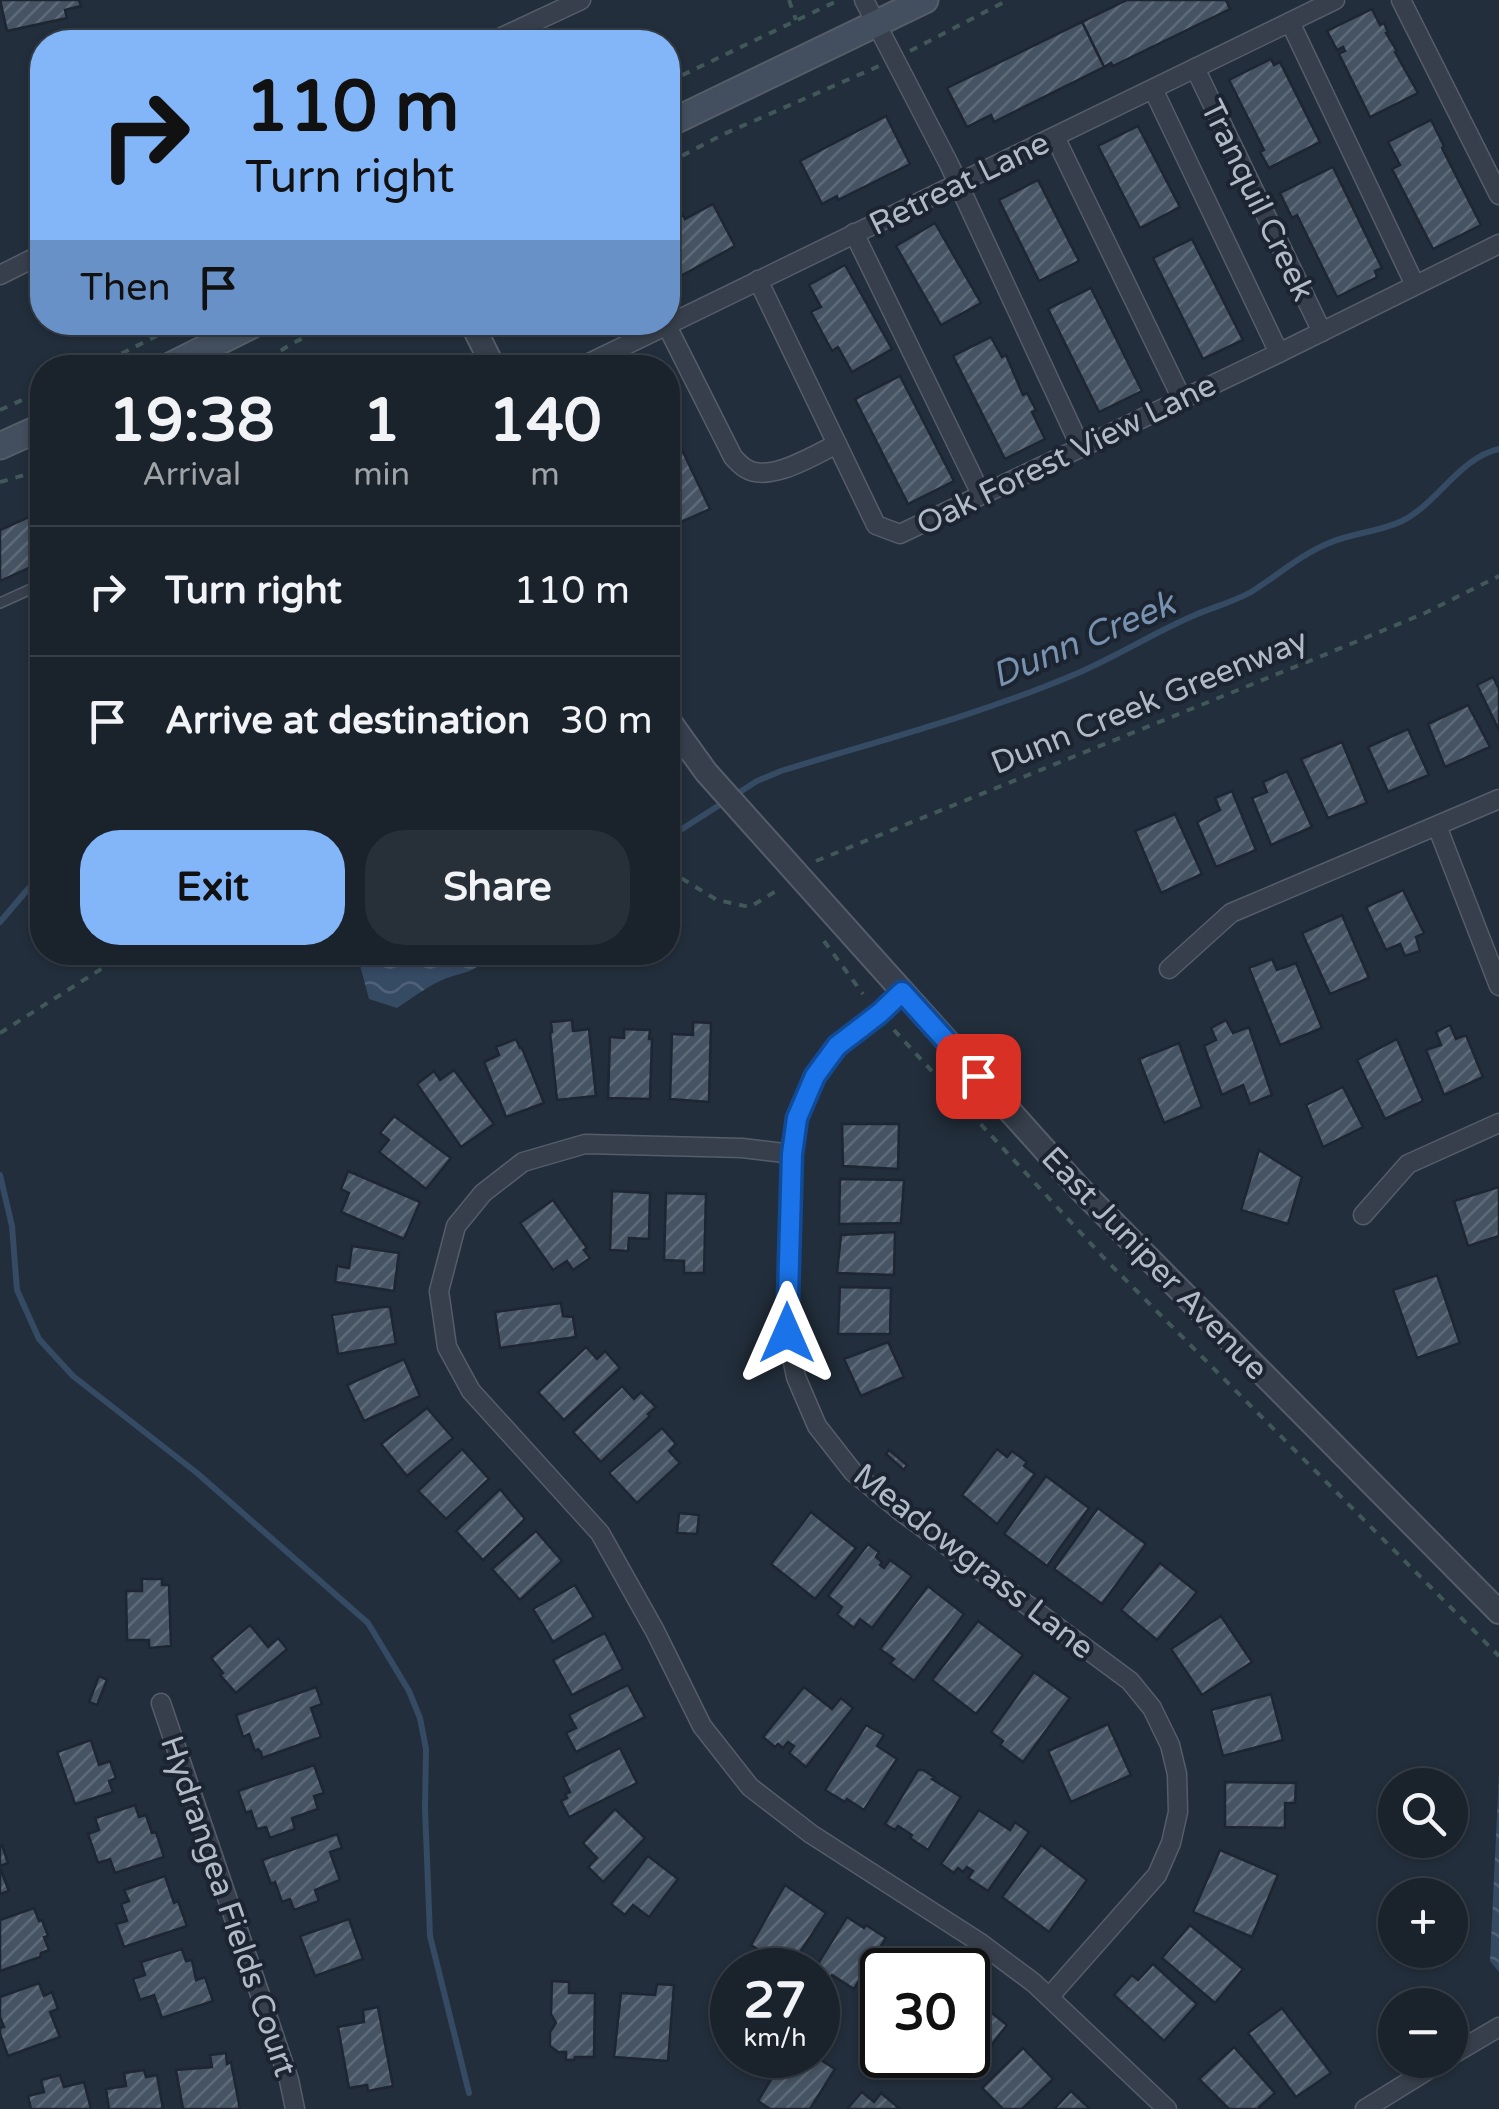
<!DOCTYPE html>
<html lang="en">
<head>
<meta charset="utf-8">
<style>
  body { margin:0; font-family:"Varela Round",sans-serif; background:#272f38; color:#f1f3f6; height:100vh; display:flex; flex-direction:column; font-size:38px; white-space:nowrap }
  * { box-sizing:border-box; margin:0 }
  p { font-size:32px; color:#9fa4a9 }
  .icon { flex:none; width:55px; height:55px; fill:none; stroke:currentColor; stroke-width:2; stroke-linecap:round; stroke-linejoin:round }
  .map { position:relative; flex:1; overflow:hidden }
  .side { position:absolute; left:30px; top:355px; width:650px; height:610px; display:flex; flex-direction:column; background:#1a222c; border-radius:40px; box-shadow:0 2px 8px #0004,0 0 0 2px #383f48 }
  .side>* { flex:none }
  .guide { position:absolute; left:30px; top:30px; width:650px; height:305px; border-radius:40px; box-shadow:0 2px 8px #0004,0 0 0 2px #383f48; background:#83b6f9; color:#111; overflow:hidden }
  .buttons { position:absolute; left:1378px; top:1768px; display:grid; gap:20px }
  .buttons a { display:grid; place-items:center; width:90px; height:90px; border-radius:50%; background:#1a222c; box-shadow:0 2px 8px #0004,0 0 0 2px #383f48; font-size:50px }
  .speed { position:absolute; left:710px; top:1948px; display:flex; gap:20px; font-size:50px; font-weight:700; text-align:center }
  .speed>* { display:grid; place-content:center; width:130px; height:130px; border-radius:50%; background:#1a222c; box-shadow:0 2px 8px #0004,0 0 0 2px #383f48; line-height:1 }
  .speed small { font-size:25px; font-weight:400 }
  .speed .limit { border:5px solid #111; border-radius:15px; background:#fff; color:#111 }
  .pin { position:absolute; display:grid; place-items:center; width:85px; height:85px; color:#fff; margin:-42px; border-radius:20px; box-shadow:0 5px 15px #0006 }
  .me { position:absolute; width:110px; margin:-55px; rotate:0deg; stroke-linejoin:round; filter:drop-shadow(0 0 8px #0008) }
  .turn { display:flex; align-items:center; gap:35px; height:210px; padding:0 50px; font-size:45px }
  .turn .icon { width:130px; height:130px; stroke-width:2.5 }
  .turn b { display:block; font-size:70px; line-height:85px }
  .then { display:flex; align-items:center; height:95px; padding:0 50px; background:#0003; gap:20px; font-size:38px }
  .eta { display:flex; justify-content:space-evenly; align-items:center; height:170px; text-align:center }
  .eta b { font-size:60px; font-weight:700; line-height:70px }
  .primary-button { display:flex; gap:20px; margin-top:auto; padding:20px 50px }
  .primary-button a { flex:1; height:115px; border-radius:40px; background:#83b6f9; color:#111; font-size:40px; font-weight:700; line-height:115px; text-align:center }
  .primary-button a+a { background:#272f38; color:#f1f3f6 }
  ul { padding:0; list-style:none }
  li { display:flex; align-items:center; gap:30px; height:130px; padding:0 50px; border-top:2px solid #383f48 }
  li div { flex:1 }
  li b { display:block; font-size:38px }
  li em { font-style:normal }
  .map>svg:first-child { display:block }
</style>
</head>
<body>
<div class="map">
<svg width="1499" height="2109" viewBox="0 0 1499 2109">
  <defs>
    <pattern id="water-waves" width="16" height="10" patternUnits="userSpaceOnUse" patternTransform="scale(2.5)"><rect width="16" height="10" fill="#354a63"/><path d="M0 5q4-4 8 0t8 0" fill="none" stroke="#506278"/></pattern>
    <pattern id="building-hatch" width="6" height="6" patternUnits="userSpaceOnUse" patternTransform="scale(2.5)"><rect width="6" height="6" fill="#465362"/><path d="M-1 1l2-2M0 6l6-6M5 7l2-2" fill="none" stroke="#5e6a77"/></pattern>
  </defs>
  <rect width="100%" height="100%" fill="#222e3b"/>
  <g fill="url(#water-waves)">
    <path d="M370,953V952L552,953C538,956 521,962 507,958C502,956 496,954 490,954C479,974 458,972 440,981C425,988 411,999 397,1008L369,999L360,965Z"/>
    <path d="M1499,1774V1972L1490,1961Z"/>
  </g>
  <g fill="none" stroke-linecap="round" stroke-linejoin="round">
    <g stroke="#354a63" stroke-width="6">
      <path d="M668,838L757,781L781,771C878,741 978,715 1071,676C1114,658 1153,633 1195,615C1214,607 1233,602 1251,592C1277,576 1300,555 1329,543C1352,533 1379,532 1402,521C1438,503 1459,458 1499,449"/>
      <path d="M0,922L34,882L42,877"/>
      <path d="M0,1175L12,1226L17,1290L39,1339L73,1376L197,1473L368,1623L409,1691L420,1718L426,1749L425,1808L430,1936L469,2093"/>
    </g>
  </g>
  <g fill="url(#building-hatch)" stroke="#1d2632" stroke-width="2.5">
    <path d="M0,0H79L81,6L65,10L67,18L7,31Z"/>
    <path d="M1127,0H1226L1230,9L1113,66L1111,63L1104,67L1082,22Z"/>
    <path d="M1372,9L1380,25L1384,23L1388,32L1386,33L1397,51L1395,52L1418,93L1370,117L1339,54L1345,51L1343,47L1337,50L1327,31Z"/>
    <path d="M1082,22L1104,67L994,122L991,115L967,127L947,88Z"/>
    <path d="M1271,59L1274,65L1280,62L1320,142L1269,168L1260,152L1264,150L1229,80Z"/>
    <path d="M886,116L910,164L838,200L837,196L822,204L800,161Z"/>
    <path d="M1431,120L1444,146L1442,148L1481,225L1433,249L1392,169L1400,165L1388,142Z"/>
    <path d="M1138,126L1180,207L1140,228L1098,146Z"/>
    <path d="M1333,167L1382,268L1375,271L1377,277L1337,297L1297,215L1292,218L1280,193Z"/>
    <path d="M1038,180L1079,261L1039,281L999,200Z"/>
    <path d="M713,204L735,246L668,283V220L681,213L685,219Z"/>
    <path d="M935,223L981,303L941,325L896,246Z"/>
    <path d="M1192,239L1243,340L1203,359L1153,258Z"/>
    <path d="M845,265L892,349L852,372L838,347L832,351L811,312L821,307L809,285Z"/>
    <path d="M1091,288L1142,391L1099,412L1048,309Z"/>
    <path d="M991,337L1002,357L1006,355L1023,395L1027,393L1036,410L1032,412L1045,439L1005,459L953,356Z"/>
    <path d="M900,376L954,481L908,504L855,399Z"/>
    <path d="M668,420L710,509L668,528Z"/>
    <path d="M42,511V562L0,581V530Z"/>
    <path d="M1493,677L1499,689V730L1477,685Z"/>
    <path d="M1468,705L1490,747L1445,767L1428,724Z"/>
    <path d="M1408,729L1429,775L1388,792L1368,747Z"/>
    <path d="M1342,742L1367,803L1328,818L1301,759Z"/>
    <path d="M1287,771L1312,827L1271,845L1252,798L1267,792L1263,782Z"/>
    <path d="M1232,791L1256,850L1216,867L1197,822L1220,810L1215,798Z"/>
    <path d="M1175,814L1202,874L1161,893L1135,831Z"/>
    <path d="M1403,890L1424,933L1416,937L1420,951L1405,956L1400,944L1386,950L1366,907Z"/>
    <path d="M1342,915L1369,978L1330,994L1302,933Z"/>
    <path d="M1272,959L1277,970L1296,963L1322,1028L1280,1045L1249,968Z"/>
    <path d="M572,1020L573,1031L589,1029L596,1096L557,1100L550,1033L552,1032L551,1022Z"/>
    <path d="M1226,1020L1233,1033L1249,1027L1272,1095L1250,1104L1243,1085L1222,1095L1204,1046L1216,1040L1211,1028Z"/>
    <path d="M693,1022L711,1023L709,1102L670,1099L672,1034L693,1035Z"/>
    <path d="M1450,1025L1456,1039L1466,1035L1483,1077L1444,1095L1426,1050L1441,1045L1436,1032Z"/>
    <path d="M624,1029L650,1030L649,1039H652L650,1099L608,1098L610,1037L624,1038Z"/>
    <path d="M516,1039L520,1048H522L544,1103L506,1117L484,1062L499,1055L496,1047Z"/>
    <path d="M1397,1039L1423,1101L1385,1119L1357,1060Z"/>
    <path d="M1179,1043L1202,1107L1164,1123L1139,1059Z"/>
    <path d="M454,1070L494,1124L461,1147L417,1084L434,1071L440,1080Z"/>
    <path d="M1343,1087L1363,1127L1323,1147L1306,1105Z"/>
    <path d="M394,1116L451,1158L426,1189L379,1152L389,1140L380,1133Z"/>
    <path d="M842,1124H899L898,1169L843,1166Z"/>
    <path d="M1259,1150L1302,1177L1288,1224L1241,1210Z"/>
    <path d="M348,1171L420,1202L404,1239L341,1212L349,1193L341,1189Z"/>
    <path d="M840,1179L904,1180L901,1223L839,1224Z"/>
    <path d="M1499,1187V1236L1468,1246L1454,1201Z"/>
    <path d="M612,1191L650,1193L649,1239L629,1238L628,1251L610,1250Z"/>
    <path d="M666,1193L706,1194L704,1273H684V1261L664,1260Z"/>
    <path d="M553,1200L587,1248L584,1250L590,1258L573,1270L567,1261L553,1270L520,1223Z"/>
    <path d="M895,1232L894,1275L837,1273L841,1235Z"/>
    <path d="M352,1246L399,1253L394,1291L335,1282L337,1266L349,1268Z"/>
    <path d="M1437,1275L1460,1343L1417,1358L1393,1290Z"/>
    <path d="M840,1287L891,1288L890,1334H838Z"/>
    <path d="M561,1303L563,1316L573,1317L576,1337L500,1348L495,1312Z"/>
    <path d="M382,1307H390L396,1344L338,1354L332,1315Z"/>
    <path d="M888,1342L904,1377L861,1396L844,1359Z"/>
    <path d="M586,1347L597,1359L605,1351L620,1368L564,1420L538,1392Z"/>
    <path d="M404,1359L420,1396L364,1421L347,1385Z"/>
    <path d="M622,1386L634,1399L641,1392L656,1407L648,1414L650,1416L601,1462L573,1432Z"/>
    <path d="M427,1408L453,1438L407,1476L381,1444Z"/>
    <path d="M662,1428L676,1444L669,1451L680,1463L637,1503L609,1473Z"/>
    <path d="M462,1449L489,1479L446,1519L418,1491Z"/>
    <path d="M997,1449L1007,1457L1012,1451L1027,1462L1024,1466L1035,1474L997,1524L962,1495Z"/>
    <path d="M889,1450L907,1465L904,1470L886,1454Z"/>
    <path d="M1046,1476L1089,1508L1047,1566L1004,1534Z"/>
    <path d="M500,1489L525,1519L483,1560L456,1531Z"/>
    <path d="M1098,1508L1146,1544L1102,1604L1054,1569Z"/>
    <path d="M811,1512L856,1548L815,1599L771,1564Z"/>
    <path d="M679,1513L699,1515L697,1534L677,1533Z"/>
    <path d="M536,1531L562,1561L520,1600L492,1569Z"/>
    <path d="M868,1544L879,1552L876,1557L882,1562L880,1565L884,1568L890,1560L912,1576L872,1628L860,1619L854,1628L837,1615L842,1607L828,1596Z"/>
    <path d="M1160,1563L1197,1592L1157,1640L1121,1610Z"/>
    <path d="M142,1579H162V1585H169L171,1646L149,1648V1640H127L126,1591H142Z"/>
    <path d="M575,1585L594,1617L553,1642L533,1609Z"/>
    <path d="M928,1586L964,1614L914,1681L890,1663L894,1659L880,1649Z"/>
    <path d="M1221,1616L1252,1662L1202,1695L1171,1649Z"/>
    <path d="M978,1621L1023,1655L976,1714L932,1680Z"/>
    <path d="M250,1625L268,1647L278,1638L287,1649L236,1693L220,1675L223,1673L211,1658Z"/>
    <path d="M605,1633L623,1669L572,1695L553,1660Z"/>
    <path d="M1034,1672L1070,1698L1023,1762L1000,1745L1003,1741L991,1732Z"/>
    <path d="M99,1676L107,1680L97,1705L89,1702Z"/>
    <path d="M628,1685L645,1717L576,1752L566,1733L576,1728L569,1715Z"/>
    <path d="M316,1687L322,1704L311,1708L321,1737L262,1758L261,1752L258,1749L255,1751L249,1734L243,1737L236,1715Z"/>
    <path d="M804,1687L832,1709L841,1698L853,1708L806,1767L789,1753L794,1746L788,1742L783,1748L778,1744L775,1747L763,1737Z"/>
    <path d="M1271,1694L1283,1740L1223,1756L1211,1710Z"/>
    <path d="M1108,1724L1131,1775L1071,1802L1048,1751Z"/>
    <path d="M866,1725L884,1735L877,1746L897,1759L864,1810L847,1799L845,1802L825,1790Z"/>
    <path d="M91,1740L99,1765L110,1761L116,1778L109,1781L113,1792L75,1804L57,1752Z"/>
    <path d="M620,1748L637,1783L569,1817L561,1801L567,1798L565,1794L570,1792L563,1777Z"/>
    <path d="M314,1765L324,1793L314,1796L318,1809L292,1818L295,1829L270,1838L266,1827L257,1829L251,1811L246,1813L238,1791Z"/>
    <path d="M918,1770H923L934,1777L932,1779L961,1797L928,1850L910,1838L912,1835L898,1826L895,1830L885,1824Z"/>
    <path d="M1225,1782L1296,1783L1295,1803H1285V1828L1225,1827Z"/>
    <path d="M135,1805L139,1817L146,1815L152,1833L156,1832L164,1857L115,1873L110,1859L98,1863L88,1834L99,1830L95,1818Z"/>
    <path d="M615,1809L645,1838L603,1882L588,1867L597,1858L583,1843Z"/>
    <path d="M979,1810L1010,1830L1015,1822L1029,1832L988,1891L968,1878L973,1871L967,1867L963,1872L958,1868L954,1873L941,1864Z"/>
    <path d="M337,1834L342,1848L330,1852L340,1880L315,1890L319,1901L294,1910L290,1899L282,1902L275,1882L271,1884L262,1860Z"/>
    <path d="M2,1845L8,1863L0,1866V1846Z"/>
    <path d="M1041,1845L1087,1880L1049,1932L1002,1897Z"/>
    <path d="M1220,1850L1278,1875L1252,1937L1193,1912Z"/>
    <path d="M648,1856L678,1879L649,1917L633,1905L625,1915L611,1904Z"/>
    <path d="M0,1868L9,1891L0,1894Z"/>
    <path d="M165,1876L174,1903L178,1901L187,1926L124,1947L116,1924L127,1921L121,1904L129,1901L124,1890Z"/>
    <path d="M785,1885L826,1913L789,1969L751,1945Z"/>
    <path d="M34,1908L39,1921L42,1920L48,1936L44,1937L49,1950L41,1953L40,1957L0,1971V1920Z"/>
    <path d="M847,1917L864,1928L866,1925L886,1938L854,1989L832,1975L826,1985L818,1980V1970H814Z"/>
    <path d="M349,1919L363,1959L315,1976L300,1936Z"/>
    <path d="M1190,1925L1243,1969L1215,2003L1162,1958Z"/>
    <path d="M902,1948L914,1955L912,1959L918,1963L915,1968L918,1970H889Z"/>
    <path d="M182,1949L186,1961L192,1960L196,1980L205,1977L213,2001L162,2018L154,1995L140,2000L133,1979L145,1975L141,1962Z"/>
    <path d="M1153,1964L1197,2004L1164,2041L1114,1995L1132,1975L1138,1980Z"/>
    <path d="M882,1980V2012L868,2003Z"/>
    <path d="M552,1981L569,1982V1993H595L594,2057H575L574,2060H566V2052H558L550,2046V2032L556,2023L551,2014Z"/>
    <path d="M39,1983L44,1996L52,1992L58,2009L50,2012L60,2037L8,2056L0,2034V2028L4,2027L0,2017V1997Z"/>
    <path d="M657,1984L674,1985L668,2061L614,2057L621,1993L655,1995Z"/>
    <path d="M968,1994L1007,2025L968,2075L942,2055H968Z"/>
    <path d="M378,2007L393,2086L368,2091L367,2085L349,2088L338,2027L364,2022L363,2010Z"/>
    <path d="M1282,2008L1331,2073L1296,2097L1248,2033Z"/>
    <path d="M1234,2047L1275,2093L1259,2107L1261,2109H1229L1199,2079Z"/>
    <path d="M1023,2048L1053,2079L1022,2109H1003L982,2088Z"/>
    <path d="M226,2053L227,2064L231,2062L240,2109H183L176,2070L212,2067L210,2055Z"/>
    <path d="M786,2055H813L835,2069L810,2109H770L758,2101Z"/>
    <path d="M144,2070L146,2077L157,2075L163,2109H109L106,2089L126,2086L124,2073Z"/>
    <path d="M60,2075L64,2087L84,2082L91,2109H31L28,2096L44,2092L41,2080Z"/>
    <path d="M1071,2091L1090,2109H1054Z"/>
    <path d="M862,2092L874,2102L881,2093L900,2109H847Z"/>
  </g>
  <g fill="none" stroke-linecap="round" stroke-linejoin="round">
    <defs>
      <path id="service" d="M0,603L42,584"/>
      <g id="minor">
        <path d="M864,0L949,164L1081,448"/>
        <path d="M1401,0L1499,195"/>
        <path d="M1290,22L1415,285"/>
        <path d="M491,42L581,0"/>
        <path d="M1195,68L1322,332"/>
        <path d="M1153,89L1279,353"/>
        <path d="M1055,137L1182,399"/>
        <path d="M854,233L981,494"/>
        <path d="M0,275L42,254"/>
        <path d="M758,280L876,525L900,534L1279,353L1499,244"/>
        <path d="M667,326L733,457C737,461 740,465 745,468C769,484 814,455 837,444"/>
        <path d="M583,366L1335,0"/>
        <path d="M1437,826L1499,986"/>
        <path d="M1169,969L1231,913L1499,799"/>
        <path d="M902,992L880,1013L837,1046L815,1075L797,1118L792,1154L787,1286V1333L796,1377L817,1426L853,1472L899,1510L1130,1681L1152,1708L1170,1745L1177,1774L1178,1812L1171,1843L1157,1875L1050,1996"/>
        <path d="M792,1154L742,1148L585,1144L523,1162L483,1193L456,1226L439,1291L447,1347L471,1391L600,1533L655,1631L702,1726L750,1787L811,1834L979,1942L1034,1983L1167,2109"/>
        <path d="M1363,1215L1408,1164L1499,1123"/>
        <path d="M161,1703L289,2080L295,2109"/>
        <path d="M1450,2056L1499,2027"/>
        <path d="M1365,2109L1444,2060"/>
      </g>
      <g id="tertiary">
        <path d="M471,322L494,368"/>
        <path d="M668,719L706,772L1078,1187L1499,1612"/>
      </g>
      <g id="secondary">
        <path d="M668,124L925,0"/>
        <path d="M166,368L258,322"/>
        <path d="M0,446L42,427"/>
      </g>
    </defs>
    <use href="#service" stroke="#545d69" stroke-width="12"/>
    <use href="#minor" stroke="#545d69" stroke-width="21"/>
    <use href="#tertiary" stroke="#545d69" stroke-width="26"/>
    <use href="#secondary" stroke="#545d69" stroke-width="29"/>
    <g stroke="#415759" stroke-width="4" stroke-dasharray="8 8" stroke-linecap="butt">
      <path d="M789,0L796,20"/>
      <path d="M910,51L1008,0"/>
      <path d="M668,82L839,0"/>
      <path d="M668,163L724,134L879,66"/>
      <path d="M93,368L184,322"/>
      <path d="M254,368L291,344L337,322"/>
      <path d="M0,410L42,391"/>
      <path d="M0,482L42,470"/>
      <path d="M816,861L1312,660L1425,613L1499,576"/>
      <path d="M668,870L717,900L750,907L781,888"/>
      <path d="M824,941L863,994"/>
      <path d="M894,1030L1104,1258L1499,1656"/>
      <path d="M0,1033L128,952"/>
    </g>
    <use href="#service" stroke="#363f4b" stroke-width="9"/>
    <use href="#minor" stroke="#363f4b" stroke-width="18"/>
    <use href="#tertiary" stroke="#363f4b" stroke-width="22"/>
    <use href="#secondary" stroke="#434f5e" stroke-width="25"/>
  </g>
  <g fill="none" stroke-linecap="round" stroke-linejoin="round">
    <defs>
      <path id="route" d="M787,1333L792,1154L797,1118L815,1076L837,1046L880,1013L902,992L978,1076"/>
    </defs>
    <use href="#route" stroke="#114b97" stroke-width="25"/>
    <use href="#route" stroke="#1a73e8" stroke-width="18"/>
  </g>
  <g text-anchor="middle" stroke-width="8" stroke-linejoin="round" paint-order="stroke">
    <g font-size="32" fill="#b1bac7" stroke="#1b2430">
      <text transform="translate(959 183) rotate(-26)" y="11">Retreat Lane</text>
      <text transform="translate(1258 200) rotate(64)" y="11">Tranquil Creek</text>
      <text transform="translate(1066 454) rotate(-26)" y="11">Oak Forest View Lane</text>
      <text transform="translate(1149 701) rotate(-22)" y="11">Dunn Creek Greenway</text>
      <text transform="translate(1155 1263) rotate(46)" y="11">East Juniper Avenue</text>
      <text transform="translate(974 1561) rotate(38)" y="11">Meadowgrass Lane</text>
      <text transform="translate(229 1906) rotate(71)" y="11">Hydrangea Fields Court</text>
    </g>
    <g font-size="35" font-style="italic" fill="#7892b0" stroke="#1b2430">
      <text transform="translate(1083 639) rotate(-23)" y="12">Dunn Creek</text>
    </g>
  </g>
</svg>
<div class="buttons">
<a><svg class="icon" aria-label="search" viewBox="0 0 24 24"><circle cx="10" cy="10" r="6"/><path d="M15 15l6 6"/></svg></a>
<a>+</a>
<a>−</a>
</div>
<div class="speed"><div>27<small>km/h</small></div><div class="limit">30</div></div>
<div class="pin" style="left:978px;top:1076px;background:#d93025"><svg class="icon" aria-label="arrive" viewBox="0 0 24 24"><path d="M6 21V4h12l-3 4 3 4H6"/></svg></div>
<svg class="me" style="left:787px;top:1333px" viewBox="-20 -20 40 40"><path d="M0-17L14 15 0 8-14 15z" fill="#1a73e8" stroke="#fff" stroke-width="4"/></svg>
<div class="guide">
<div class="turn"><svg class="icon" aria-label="right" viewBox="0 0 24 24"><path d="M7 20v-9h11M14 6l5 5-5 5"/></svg><div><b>110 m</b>Turn right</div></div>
<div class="then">Then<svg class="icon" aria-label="arrive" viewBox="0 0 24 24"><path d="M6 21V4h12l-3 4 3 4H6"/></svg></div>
</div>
<section class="side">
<div class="eta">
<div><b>19:38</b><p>Arrival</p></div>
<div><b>1</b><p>min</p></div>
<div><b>140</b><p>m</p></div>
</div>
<ul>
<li><svg class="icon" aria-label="right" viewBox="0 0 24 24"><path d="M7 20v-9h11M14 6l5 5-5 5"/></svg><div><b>Turn right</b></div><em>110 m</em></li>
<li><svg class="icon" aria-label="arrive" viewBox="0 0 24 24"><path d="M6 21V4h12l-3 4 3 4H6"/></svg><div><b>Arrive at destination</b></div><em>30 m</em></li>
</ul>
<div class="primary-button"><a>Exit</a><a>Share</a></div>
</section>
</div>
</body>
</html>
